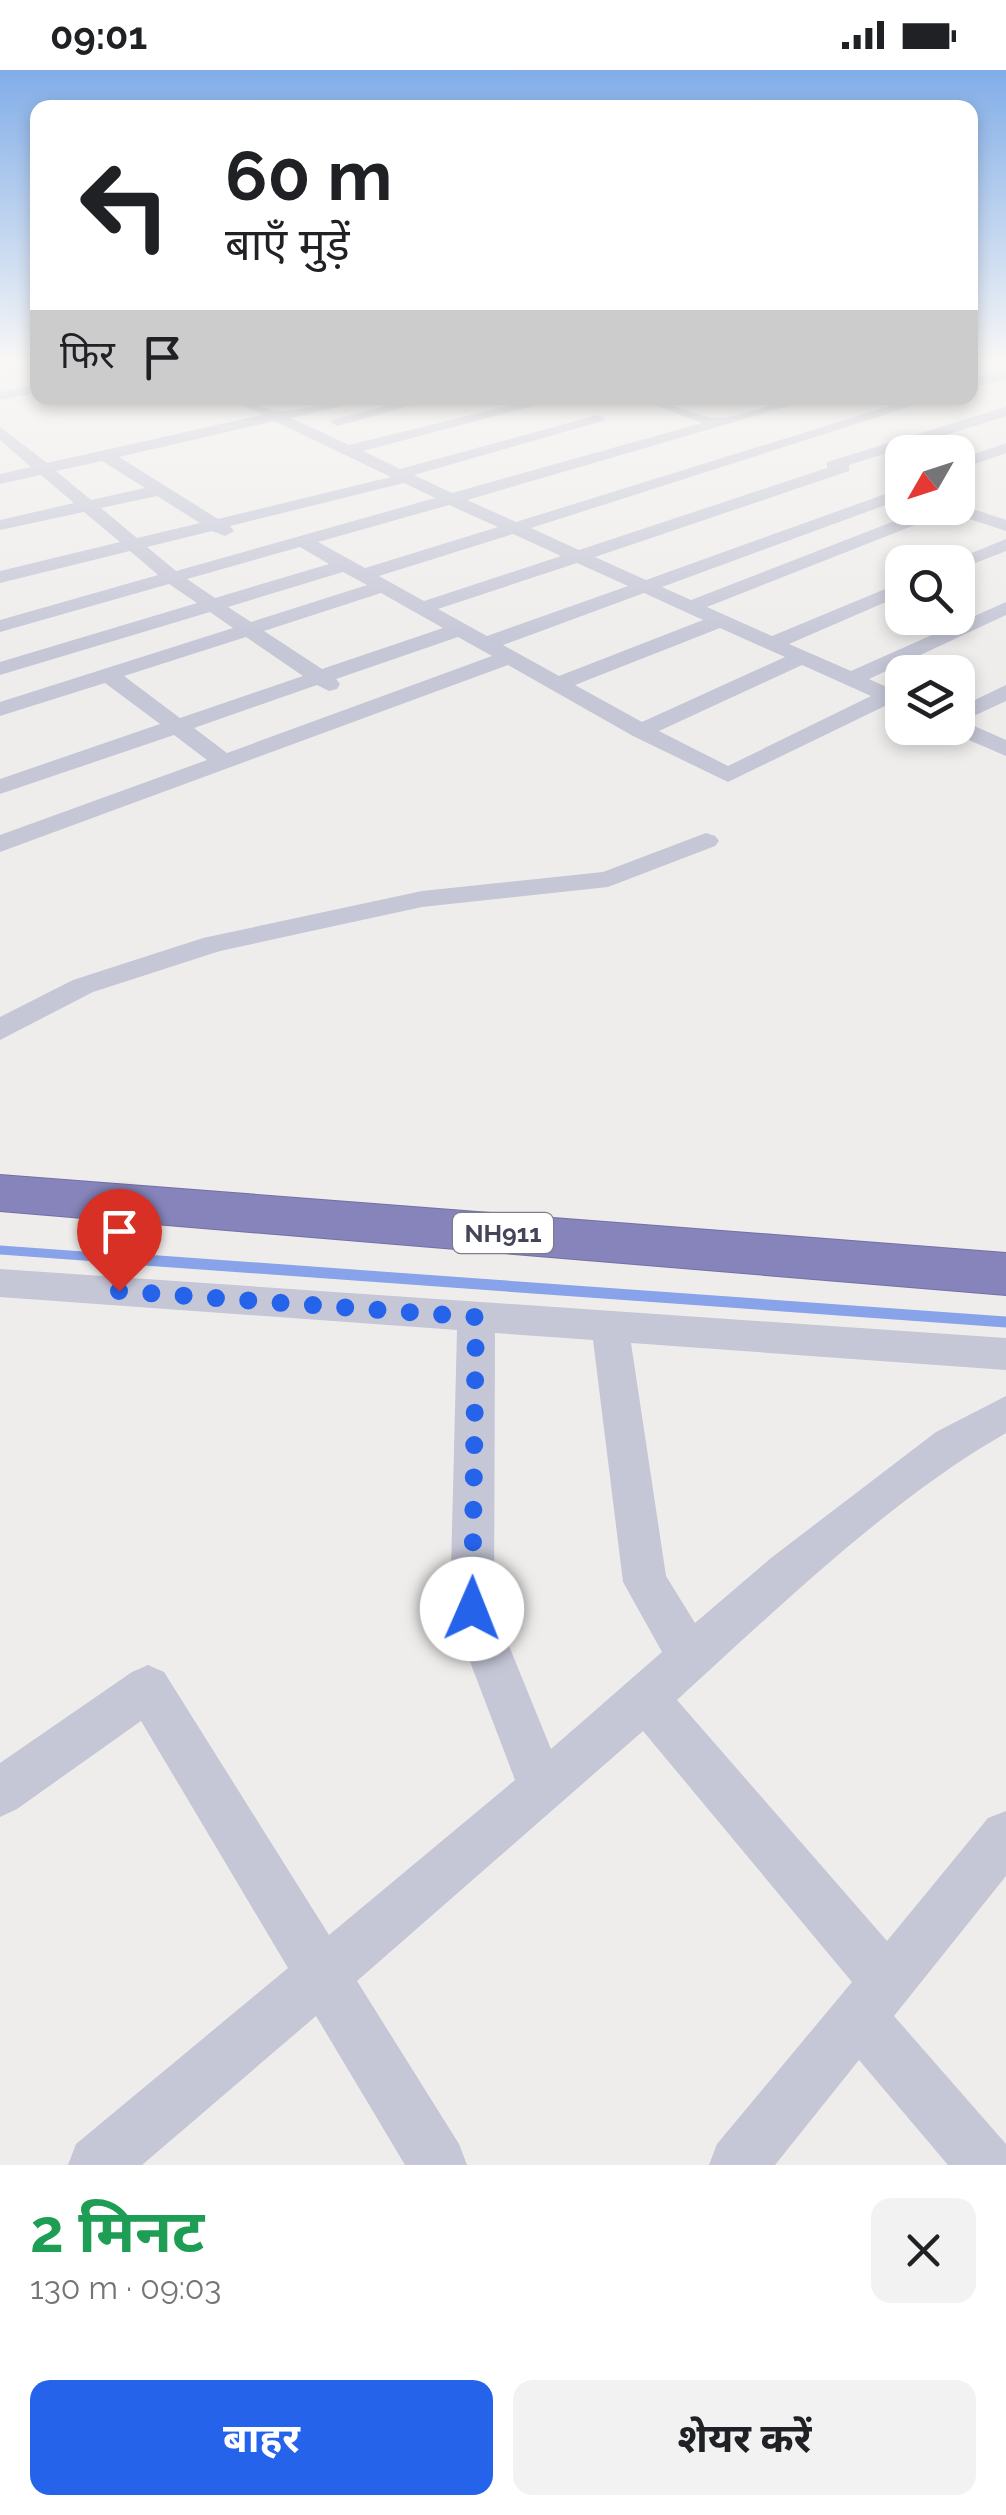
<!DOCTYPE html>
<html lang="hi">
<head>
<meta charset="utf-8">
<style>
  body { margin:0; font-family:Raleway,"Noto Sans Devanagari",sans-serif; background:#f2f2f2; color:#202124; height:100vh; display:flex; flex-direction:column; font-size:38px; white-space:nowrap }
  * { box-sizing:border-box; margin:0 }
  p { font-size:32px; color:#757577 }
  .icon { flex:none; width:55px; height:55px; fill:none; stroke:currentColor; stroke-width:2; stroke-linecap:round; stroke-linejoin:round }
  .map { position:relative; height:2095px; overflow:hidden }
  .side { display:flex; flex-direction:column; background:#fff; flex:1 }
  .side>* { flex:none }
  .hud { position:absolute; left:30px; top:30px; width:948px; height:305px; border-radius:20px; box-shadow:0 5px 15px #0003; background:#fff; color:#202124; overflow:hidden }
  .needle { width:65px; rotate:231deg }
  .fabs { position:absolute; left:885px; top:365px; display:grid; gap:20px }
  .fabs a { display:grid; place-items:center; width:90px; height:90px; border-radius:20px; background:#fff; box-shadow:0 5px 15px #0003; font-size:50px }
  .pin { position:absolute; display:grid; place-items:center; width:85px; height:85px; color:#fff; margin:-102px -42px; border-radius:50% 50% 50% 0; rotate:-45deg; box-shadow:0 0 10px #0007 }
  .pin .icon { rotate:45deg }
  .me { position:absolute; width:110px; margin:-55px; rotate:1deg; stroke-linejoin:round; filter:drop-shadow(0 0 8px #0008) }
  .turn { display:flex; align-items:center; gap:35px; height:210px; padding:0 30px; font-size:45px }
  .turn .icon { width:130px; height:130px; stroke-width:2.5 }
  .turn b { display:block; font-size:70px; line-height:85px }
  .then { display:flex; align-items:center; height:95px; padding:0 30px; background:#0003; gap:20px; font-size:38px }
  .round { display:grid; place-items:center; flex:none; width:105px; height:105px; border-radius:20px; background:#f2f2f2 }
  .overview { display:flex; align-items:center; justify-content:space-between; height:170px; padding:0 30px }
  h1 { font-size:60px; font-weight:700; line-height:75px; color:#1e9e55 }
  .cta { display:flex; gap:20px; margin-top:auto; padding:20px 30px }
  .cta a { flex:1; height:115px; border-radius:20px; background:#2563eb; color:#fff; font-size:40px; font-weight:700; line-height:115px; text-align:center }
  .cta a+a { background:#f2f2f2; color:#202124 }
  .status { display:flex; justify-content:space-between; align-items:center; height:70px; padding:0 50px; background:#fff; direction:ltr }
  .status svg { height:28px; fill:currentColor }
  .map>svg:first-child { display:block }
</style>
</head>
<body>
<div class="status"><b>09:01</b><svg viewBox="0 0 49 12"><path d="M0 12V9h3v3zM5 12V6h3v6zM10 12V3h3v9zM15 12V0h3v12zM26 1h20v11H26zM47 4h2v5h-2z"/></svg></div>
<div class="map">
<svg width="1006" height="2095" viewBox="0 0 1006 2095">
  <rect width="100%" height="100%" fill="#efedec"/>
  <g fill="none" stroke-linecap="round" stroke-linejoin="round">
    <path stroke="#88a3e9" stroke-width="9" d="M0,1180L166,1192"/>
    <path stroke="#88a3e9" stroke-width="11" d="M131,1189L1006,1252"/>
    <defs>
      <path id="highway" d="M0,1105L1006,1183V1225L0,1141Z"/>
    </defs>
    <use href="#highway" stroke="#7270a6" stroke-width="2"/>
    <g fill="#c5c6d6" fill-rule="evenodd">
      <path d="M1006,300V309L970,319V310Z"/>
      <path d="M38,315V323L0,330V322Z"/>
      <path d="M230,328C249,327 258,337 276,341C293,344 341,328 365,328L363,331L291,348L349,375L540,328L555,330L363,381L400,399L598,345L606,350L414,405L452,423L702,353L637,328C665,328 699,350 722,348C755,344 783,326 816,328L467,430L516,452L916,328H937L531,458L579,480L827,398V392L1006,337V346L849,395V401L595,487L646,510L902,418V429L662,517L691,530L928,438H958V434L1006,450V461L948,442L707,537L772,566L902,512V525L789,574L851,601L1006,532V545L869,609L902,624V639L889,634L728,712L633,666L508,595L0,782V765L207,690L174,665L0,724V709L160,654L105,613L0,646V632L233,558L210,542L0,605V592L197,533L169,514L0,562V550L158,505L130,481L0,513V501L120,472L84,442L0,460V450L74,433L41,405L0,414V404L31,397L0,370V357L47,393L262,345ZM274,351L391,407L218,449L119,387ZM102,391L145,418L91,430L56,401ZM404,413L435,428L176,501L147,477L212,461L225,466L234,461L230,456ZM157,426L200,453L137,468L101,438ZM449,435L498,457L365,498L318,472ZM513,464L561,486L424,531L379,506ZM300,477L329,494L215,528L187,509ZM577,493L628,516L487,566L438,539ZM343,502L367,515L251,552L228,537ZM381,523L443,558L322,599L264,561ZM644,523L703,550L559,606L503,575ZM720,558L785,587L642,652L575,615ZM246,567L303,606L180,648L124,606ZM458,567L492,586L227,683L194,658L317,615L329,621L337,619L340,614L336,609ZM802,595L871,626L728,696L659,661Z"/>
      <path d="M415,328H438L337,356L329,351Z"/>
      <path d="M1006,373V383L958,400V390Z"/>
      <path d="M1006,469V481L958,500V492H950Z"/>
      <path d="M1006,615V631L963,651L1006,670V686L950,662L947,658H958V638Z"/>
      <path d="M706,763L715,766L719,771L715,776L608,817L422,837L220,881L93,922L0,970V947L73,910L203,868L422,821L603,802Z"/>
      <path d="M0,1199L1006,1268V1300L631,1273L666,1506L695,1553L771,1488L936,1362L1006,1326V1363C890,1429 776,1540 677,1630L887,1871L988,1748L1006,1741V1806L894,1946L1006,2074V2095H948L859,1990L775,2095H709L717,2074L852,1912L643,1661L357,1911L459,2074L467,2095H405L316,1946L142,2095H68L76,2074L288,1898L141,1651L17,1739L0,1747V1693L132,1602L148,1595L164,1602L329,1865L515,1710L450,1539L457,1260L0,1227ZM495,1263L593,1270L623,1512L662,1582L551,1679L494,1539Z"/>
    </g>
    <use href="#highway" fill="#8684ba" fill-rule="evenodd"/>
  </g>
  <linearGradient id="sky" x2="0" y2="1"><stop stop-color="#81ade8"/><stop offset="0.5" stop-color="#f8f7f6"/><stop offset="1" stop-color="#f8f7f6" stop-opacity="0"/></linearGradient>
  <rect width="1006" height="582" fill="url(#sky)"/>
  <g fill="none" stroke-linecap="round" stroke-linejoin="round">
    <path stroke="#2563eb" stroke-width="18" stroke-dasharray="0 32.4" d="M119,1221L476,1247L472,1539"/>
  </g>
  <g text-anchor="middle" stroke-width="8" stroke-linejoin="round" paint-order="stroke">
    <rect fill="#fff" stroke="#7d7d8b" stroke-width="2.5" x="453" y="1143" width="100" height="40" rx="8"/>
    <g font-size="25" font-weight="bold" fill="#454559">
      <text x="503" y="1172">NH911</text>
    </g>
  </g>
</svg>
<div class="fabs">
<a><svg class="needle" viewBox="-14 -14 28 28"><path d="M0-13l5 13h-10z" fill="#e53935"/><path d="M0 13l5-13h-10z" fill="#757577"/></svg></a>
<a><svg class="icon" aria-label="search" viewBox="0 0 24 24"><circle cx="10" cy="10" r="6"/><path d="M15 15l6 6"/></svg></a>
<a><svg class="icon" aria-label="layers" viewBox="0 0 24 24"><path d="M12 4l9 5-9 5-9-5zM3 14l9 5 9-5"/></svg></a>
</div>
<div class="pin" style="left:119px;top:1221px;background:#d93025"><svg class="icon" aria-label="arrive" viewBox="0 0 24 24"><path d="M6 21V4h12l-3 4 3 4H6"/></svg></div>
<svg class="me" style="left:472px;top:1539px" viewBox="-20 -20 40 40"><circle r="19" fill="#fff"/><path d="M0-13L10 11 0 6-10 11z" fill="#2563eb"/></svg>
<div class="hud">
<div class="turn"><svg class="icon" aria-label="left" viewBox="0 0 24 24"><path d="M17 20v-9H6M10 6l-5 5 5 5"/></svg><div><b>60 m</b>बाएँ मुड़ें</div></div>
<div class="then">फिर<svg class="icon" aria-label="arrive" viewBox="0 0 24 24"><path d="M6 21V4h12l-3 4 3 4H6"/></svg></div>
</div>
</div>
<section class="side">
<div class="overview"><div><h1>2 मिनट</h1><p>130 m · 09:03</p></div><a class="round"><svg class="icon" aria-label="close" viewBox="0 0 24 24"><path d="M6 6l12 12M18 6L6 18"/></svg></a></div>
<div class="cta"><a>बाहर</a><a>शेयर करें</a></div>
</section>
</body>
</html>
